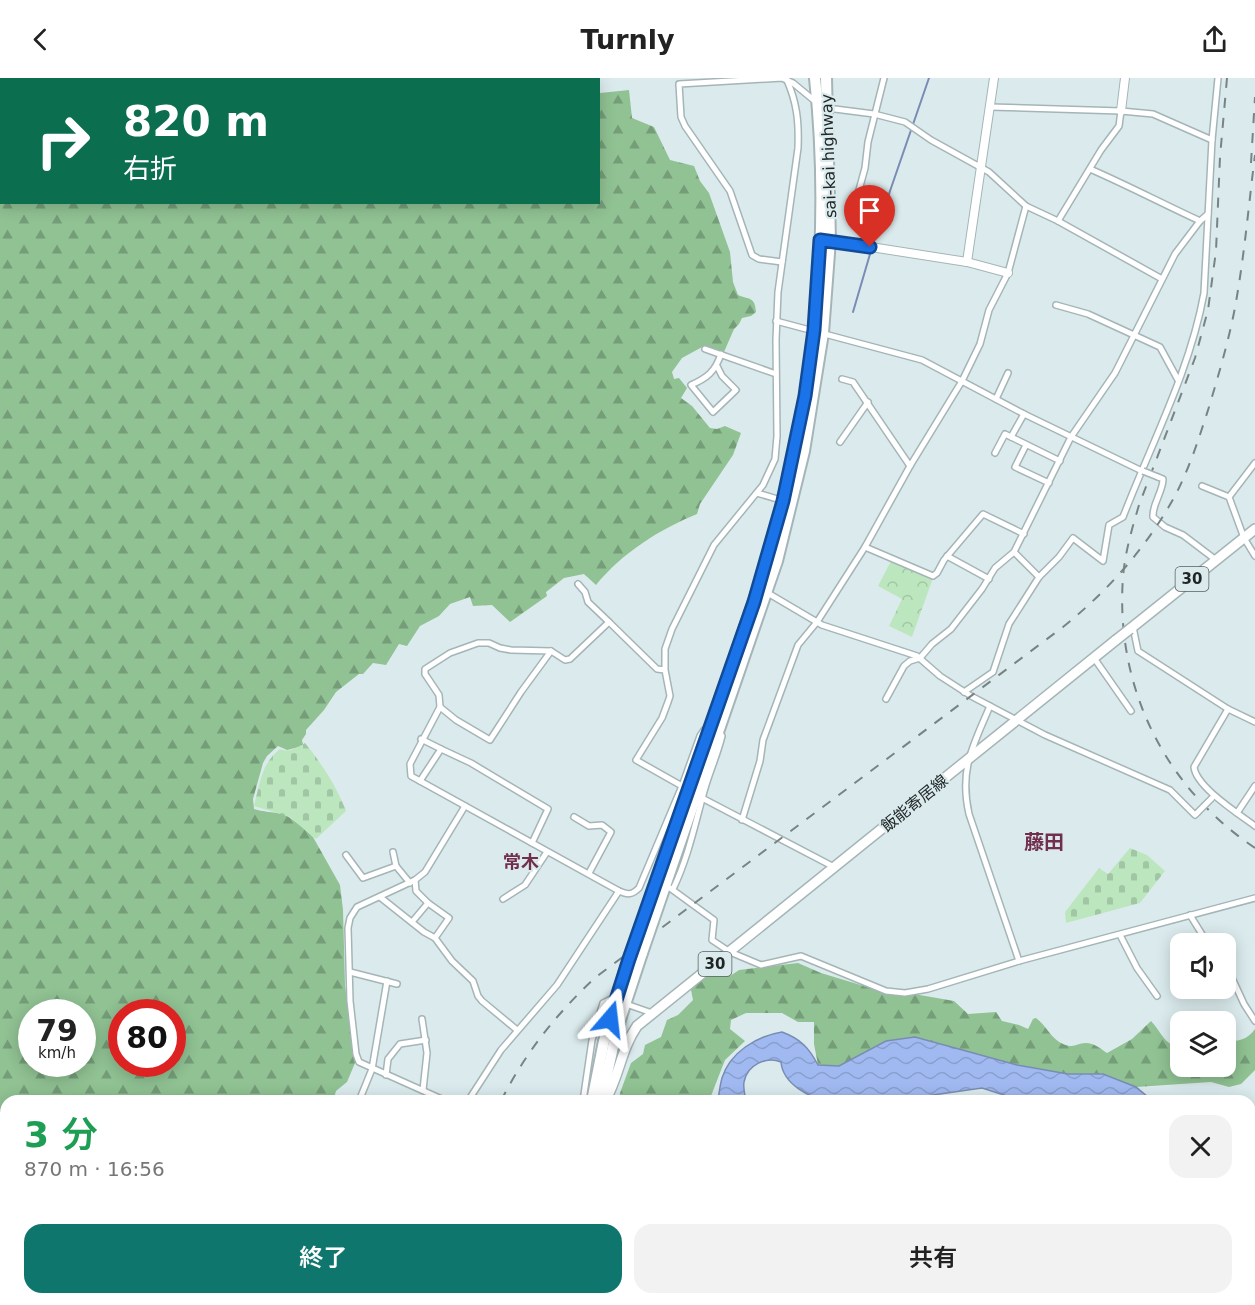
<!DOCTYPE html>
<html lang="ja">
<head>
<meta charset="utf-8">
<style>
  body { margin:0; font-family:"DejaVu Sans","Noto Sans JP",sans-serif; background:#f2f2f2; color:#222; height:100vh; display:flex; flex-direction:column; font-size:22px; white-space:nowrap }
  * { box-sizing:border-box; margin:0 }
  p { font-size:20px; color:#767676 }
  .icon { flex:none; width:33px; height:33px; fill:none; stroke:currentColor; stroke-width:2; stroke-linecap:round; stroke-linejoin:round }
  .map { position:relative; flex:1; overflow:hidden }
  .side { position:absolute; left:0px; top:1017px; width:1256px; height:210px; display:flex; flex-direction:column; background:#fff; border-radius:18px 18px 0 0; box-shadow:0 3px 15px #0003 }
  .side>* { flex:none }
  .hud { position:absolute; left:0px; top:0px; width:600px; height:126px; box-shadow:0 3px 15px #0003; background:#0b6e4f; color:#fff; overflow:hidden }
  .tools { position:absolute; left:1170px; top:855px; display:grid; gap:12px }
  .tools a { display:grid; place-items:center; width:66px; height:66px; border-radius:12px; background:#fff; box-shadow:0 3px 15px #0003; font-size:30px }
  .speed { position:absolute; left:18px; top:921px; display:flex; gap:12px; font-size:30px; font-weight:700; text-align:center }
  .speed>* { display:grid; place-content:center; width:78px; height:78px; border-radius:50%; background:#fff; box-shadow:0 3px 15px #0003; line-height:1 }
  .speed small { font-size:15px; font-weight:400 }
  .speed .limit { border:9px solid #d22; background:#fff; color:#111 }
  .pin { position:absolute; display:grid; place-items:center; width:51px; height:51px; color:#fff; margin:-62px -26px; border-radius:50% 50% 50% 0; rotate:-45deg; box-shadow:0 0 6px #0007 }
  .pin .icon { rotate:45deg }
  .me { position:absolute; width:66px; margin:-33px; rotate:17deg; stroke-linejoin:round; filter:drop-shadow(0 0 4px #0008) }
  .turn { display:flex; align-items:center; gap:21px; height:126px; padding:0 24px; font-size:27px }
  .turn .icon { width:78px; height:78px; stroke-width:2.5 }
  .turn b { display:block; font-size:42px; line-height:51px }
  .round { display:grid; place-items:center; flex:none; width:63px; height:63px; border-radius:18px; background:#f2f2f2 }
  .headline { display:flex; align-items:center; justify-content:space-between; height:102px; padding:0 24px }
  h1 { font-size:36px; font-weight:600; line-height:45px; color:#1e9e55 }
  .button { display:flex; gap:12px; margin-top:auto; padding:12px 24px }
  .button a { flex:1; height:69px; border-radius:18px; background:#0f766e; color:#fff; font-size:24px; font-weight:600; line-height:69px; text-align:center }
  .button a+a { background:#f2f2f2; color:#222 }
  header { display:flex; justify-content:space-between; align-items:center; height:78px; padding:0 24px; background:#fff; font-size:27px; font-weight:600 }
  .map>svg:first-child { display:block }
</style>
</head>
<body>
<header><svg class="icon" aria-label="back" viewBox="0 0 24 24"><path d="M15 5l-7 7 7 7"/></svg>Turnly<svg class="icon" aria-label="share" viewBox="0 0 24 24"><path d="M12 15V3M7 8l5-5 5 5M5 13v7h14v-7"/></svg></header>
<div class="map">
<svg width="1255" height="1227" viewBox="0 0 1255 1227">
  <defs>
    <pattern id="forest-firs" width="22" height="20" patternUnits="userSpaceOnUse" patternTransform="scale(1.5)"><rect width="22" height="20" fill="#90c293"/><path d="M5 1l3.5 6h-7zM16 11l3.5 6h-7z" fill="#759d78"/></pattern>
    <pattern id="cemetery-stones" width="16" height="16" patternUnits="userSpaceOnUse" patternTransform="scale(1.5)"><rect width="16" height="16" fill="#bce7be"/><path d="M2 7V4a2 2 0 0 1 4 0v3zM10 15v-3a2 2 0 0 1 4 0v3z" fill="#a1c6a3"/></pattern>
    <pattern id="park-crowns" width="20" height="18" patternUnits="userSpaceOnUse" patternTransform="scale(1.5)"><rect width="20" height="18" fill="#bce7be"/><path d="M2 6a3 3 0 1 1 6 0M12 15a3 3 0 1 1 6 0" fill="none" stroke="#a1c6a3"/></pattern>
    <pattern id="water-waves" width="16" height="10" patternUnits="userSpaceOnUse" patternTransform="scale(1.5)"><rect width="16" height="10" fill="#a0b9f1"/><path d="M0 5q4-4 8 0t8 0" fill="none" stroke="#899fce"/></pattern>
  </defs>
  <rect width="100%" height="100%" fill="#dbebed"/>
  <g fill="url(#forest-firs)" fill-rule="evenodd">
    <path d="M0,0H130L2,2V124H598L600,15L629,12L632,40L654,49L670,82L694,88L700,103L709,115L730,174L733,204L738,217C749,222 755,218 756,234L751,238L742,240L739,246L734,251L724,274L704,268L682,280L672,294L674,301L679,300L687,310L681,320L692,328L710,350L717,351L725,348L741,355L733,377L700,426L697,436C660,451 622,475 596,507L584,496L564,500L546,514L547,518L510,544L492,527L473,528L470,519L450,526L439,538L420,548L407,568L399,566L386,587L373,585L363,596H359L336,614L324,632L306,652V656L302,662L303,668L287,672L278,668L267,678L263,685L253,721L254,731C263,734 273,734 282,736C290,738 307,753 313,759L340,807L343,832L345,907L355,985L347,1004L336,1013L333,1023H6V1207L0,1206ZM32,934H82V986H32ZM122,934H172V986H122Z"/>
    <path d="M151,0H510L149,1Z"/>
    <path d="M798,885L821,895L897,918L914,916L954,923L968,936L996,934L1002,943L1019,947L1028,951L1033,941L1036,940C1046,947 1051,961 1063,966C1075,971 1076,965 1086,965C1094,965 1101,971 1107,975L1132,961L1151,943C1159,951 1163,963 1173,967L1180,964V988H1226V964C1239,963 1247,962 1255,951V992L1241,1006L1229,1009L1211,1004L1136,1009L1103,996H1068L1017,987L915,959L886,963L839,988L818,987L814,966V944H798L782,935H746L731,942L730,951L745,963L725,982L709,1023H619L620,1015L631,985L643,976L645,967L661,959L667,942L678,937L693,922L691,912L694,905C705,898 717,895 730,898L739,892Z"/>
    <path d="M1250,1125H1255V1227H1224L1223,1221H1250Z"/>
    <path d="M18,1221H352L348,1227H18Z"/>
    <path d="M747,1221H819L815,1227H745Z"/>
    <path d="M1028,1221H1091L1096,1222L1100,1227H1022Z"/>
    <path d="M1155,1221H1196L1198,1227H1151Z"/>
  </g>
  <g fill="url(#cemetery-stones)">
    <path d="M305,665C322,686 337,709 346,733L316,761L290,739L254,728C260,705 261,686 280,671C289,675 296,670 305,665Z"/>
    <path d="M1130,770L1147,777L1165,793L1140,825L1066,845L1065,834L1099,790L1108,796Z"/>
  </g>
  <path fill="url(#park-crowns)" d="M891,483L933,500L912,559L889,548L902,521L878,508Z"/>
  <g fill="url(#water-waves)" stroke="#798db4" stroke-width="1.5">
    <path d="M782,954C801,961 809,970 818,987L839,988L886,963L915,959L1017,987L1068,996H1103L1136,1009L1148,1019L1163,1022L1183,1020L1194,1023H1023L982,1010L891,1023H829C809,1020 783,1006 781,984C766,978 747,987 744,1004C743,1009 745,1018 746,1023H718C719,1015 720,1007 722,1000C730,974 757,958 782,954Z"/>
    <path d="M1250,1040L1255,1041V1110H1250Z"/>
    <path d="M660,1221H709L707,1227H659Z"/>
  </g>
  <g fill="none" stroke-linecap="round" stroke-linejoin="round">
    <g stroke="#798db4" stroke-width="2">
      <path d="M853,234L880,142L929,0"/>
      <path d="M1142,1227L1146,1221"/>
    </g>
    <defs>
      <g id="street">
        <path d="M127,2L130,0"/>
        <path d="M990,29L1121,33L1153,36L1212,62"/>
        <path d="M827,30L874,36L905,44L931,62L989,94L1026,128L1058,143L1162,201"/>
        <path d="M1090,91C1127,107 1163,126 1200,143L1208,136"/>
        <path d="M856,123L865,90L868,64L884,0"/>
        <path d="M1058,143L1101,72L1119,48L1121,33"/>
        <path d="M782,184L759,181L752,177L730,113L685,48L681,39L679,6L782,0L793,5L816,24"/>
        <path d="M1056,227L1088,236L1160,269L1178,302"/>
        <path d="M776,243L922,282L1024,336L1142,393"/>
        <path d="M705,271L776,296"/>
        <path d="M717,288L722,298L736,312L713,334L691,307C707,300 715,294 721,276"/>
        <path d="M842,301L853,304L910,388"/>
        <path d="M996,321L1008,295"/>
        <path d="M1011,359L1024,336"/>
        <path d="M840,364L868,324"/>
        <path d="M1026,367L1015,389L1049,405"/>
        <path d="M995,375L1005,356L1060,383"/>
        <path d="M1255,385L1229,419L1244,460L1255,478"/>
        <path d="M1158,399L1163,401C1163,414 1152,426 1153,439L1165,449L1183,457L1216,482"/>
        <path d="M1202,408L1229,419"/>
        <path d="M757,415L784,423"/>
        <path d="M865,469L933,498L937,495L944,482L983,436L1024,456"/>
        <path d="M1014,474L1039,499"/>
        <path d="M947,478L989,501"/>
        <path d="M578,506L585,514L588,524L609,544"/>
        <path d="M766,514L822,547L917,578L940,598L971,618L1045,657L1170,712L1195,737L1197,735"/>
        <path d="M1133,549L1138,573L1228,631L1255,644"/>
        <path d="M1094,580L1131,633"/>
        <path d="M665,592L657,591L609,544L570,581L565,582L551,573L511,572L500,570L489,565H478L450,575L425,591V596L439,617L440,629L410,686L411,698L619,813C628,817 632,817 639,810L682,708L636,682L662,640L668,624L670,618L665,592V571L672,551L714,467L763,407L775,381L777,358L776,262L778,214L798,70C799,44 797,24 786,0"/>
        <path d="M964,614L993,594L1009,546L1039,499L1059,479L1073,460L1103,483L1109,447L1123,439C1151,366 1190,293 1204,215L1212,62L1218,0"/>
        <path d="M886,621L904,588L910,583L920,580L932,566L951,551L982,511L995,490L1014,474L1071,359L1115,295L1175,176L1200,143"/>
        <path d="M990,628C973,668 959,691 969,736L1019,883"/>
        <path d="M440,629L456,642L490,662L521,614L551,573"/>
        <path d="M1228,631L1194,689C1196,709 1239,736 1255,748"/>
        <path d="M441,671L471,685L548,731L532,765"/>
        <path d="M420,703L441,671L421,661"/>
        <path d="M682,708L700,658L704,652L710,650"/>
        <path d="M702,720L834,789"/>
        <path d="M1237,735L1255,708"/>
        <path d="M574,739L589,748L602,747L611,754L589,795"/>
        <path d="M742,742L760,683L763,662L798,567L817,544L865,469L910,388L962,303L980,266L989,232L1008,195L1026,128"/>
        <path d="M393,774L396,788L410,805"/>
        <path d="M346,777L363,800L396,788"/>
        <path d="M415,802L416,813L428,825L449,840L435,860"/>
        <path d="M670,810L714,842L712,862L730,874L761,887L801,878L886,913L905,915L928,911L1019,883L1255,820"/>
        <path d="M673,811C687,782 694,751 702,721C707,699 717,679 722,658L719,654"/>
        <path d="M380,819L424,854L435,860L452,883L473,903L478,918L482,923L517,952"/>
        <path d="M503,821L525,807L547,774"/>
        <path d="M1190,837L1208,866"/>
        <path d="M412,844L428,825"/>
        <path d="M1120,857L1137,890L1157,918"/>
        <path d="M1226,887L1244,926L1255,943"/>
        <path d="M350,894L397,906"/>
        <path d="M629,927L652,935"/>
        <path d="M422,941L427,975L423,1012"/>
        <path d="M386,997L388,981L400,966L426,962"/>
        <path d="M359,1023L372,991L387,903"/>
        <path d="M446,1023L359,984L356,976L350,923L348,850L350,840L357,829L415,802L425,794L465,728"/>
        <path d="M468,1023L501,972L557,907L619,813"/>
        <path d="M583,1023L592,962L603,925L611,921"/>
        <path d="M1250,1202L1255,1204"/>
        <path d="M437,1227L438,1221"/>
        <path d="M452,1227L453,1221"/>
        <path d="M1109,1227L1112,1221"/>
      </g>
      <g id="secondary">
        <path d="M1121,33L1125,0"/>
        <path d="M826,162L967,184L1008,195"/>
        <path d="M967,184L994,0"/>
      </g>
      <g id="primary">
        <path d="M1130,551L1255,451"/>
        <path d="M605,1023C619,999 621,971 637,948L1116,562"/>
      </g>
      <g id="highway">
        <path d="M653,843L777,483L804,373L823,255L830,162L826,0"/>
        <path d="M641,848C669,770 696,691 723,613C745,550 767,487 784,423C818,286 830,140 815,0"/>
        <path d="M592,1023L604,963L629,881"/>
        <path d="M601,1023L617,951L642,875"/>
        <path d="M568,1227L569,1221"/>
        <path d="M576,1227L577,1221"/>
      </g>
    </defs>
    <use href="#street" stroke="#a5b5b7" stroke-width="8"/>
    <use href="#secondary" stroke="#a5b5b7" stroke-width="10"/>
    <use href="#primary" stroke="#a5b5b7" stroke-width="12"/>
    <use href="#highway" stroke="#a5b5b7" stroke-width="14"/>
    <use href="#street" stroke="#fff" stroke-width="5"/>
    <use href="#secondary" stroke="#fff" stroke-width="8"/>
    <use href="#primary" stroke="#fff" stroke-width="9"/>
    <use href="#highway" stroke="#fff" stroke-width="10"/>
    <g stroke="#788384" stroke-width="2" stroke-dasharray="10 10" stroke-linecap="butt">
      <path d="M1227,0L1220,79L1216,173L1208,232L1195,280L1139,427C1132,451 1125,474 1123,499C1115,608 1164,709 1255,770"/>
      <path d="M1251,85L1255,19"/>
      <path d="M501,1023C525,975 557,935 596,899L1063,549C1105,515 1140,477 1168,430C1187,399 1198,363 1209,329C1220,292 1231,255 1237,218C1245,171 1249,124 1255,77"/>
      <path d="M445,1227L446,1221"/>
    </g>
    <defs>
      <g id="street-bridge">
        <path d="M1143,393L1158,399"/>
        <path d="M1197,735L1212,720"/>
      </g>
      <path id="primary-bridge" d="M1116,562L1130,551"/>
      <g id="highway-bridge">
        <path d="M642,875L653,843"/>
        <path d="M629,881L641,848"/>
      </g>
    </defs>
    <use href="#street-bridge" stroke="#a5b5b7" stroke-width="8" stroke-linecap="butt"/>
    <use href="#primary-bridge" stroke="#a5b5b7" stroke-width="12" stroke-linecap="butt"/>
    <use href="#highway-bridge" stroke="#a5b5b7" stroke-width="14" stroke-linecap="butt"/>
    <use href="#street-bridge" stroke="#fff" stroke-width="5"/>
    <use href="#primary-bridge" stroke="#fff" stroke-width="9"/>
    <use href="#highway-bridge" stroke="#fff" stroke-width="10"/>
  </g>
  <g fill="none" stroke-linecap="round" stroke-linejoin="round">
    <defs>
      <path id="route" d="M610,941L629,881L754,524L783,423L805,318L814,252L820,162L870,169"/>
    </defs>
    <use href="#route" stroke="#114b97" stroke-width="15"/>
    <use href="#route" stroke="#1a73e8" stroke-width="10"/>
  </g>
  <g text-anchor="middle" stroke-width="4.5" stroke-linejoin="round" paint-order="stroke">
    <g fill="#dbebed" stroke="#576062" stroke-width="1.5">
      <rect x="1175.5" y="489" width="33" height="24" rx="4.5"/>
      <rect x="698.5" y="874" width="33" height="24" rx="4.5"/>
    </g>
    <g font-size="15" font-weight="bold" fill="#1f2526">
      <text x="1192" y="506">30</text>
      <text x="715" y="891">30</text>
    </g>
    <g font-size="16" fill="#1f2526" stroke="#dbebed">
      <text transform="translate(828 78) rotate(-92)" y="6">sai-kai highway</text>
      <text transform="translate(914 725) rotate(-39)" y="6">飯能寄居線</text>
    </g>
    <g font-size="18" font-weight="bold" fill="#712f4b" stroke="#dbebed">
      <text x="521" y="790">常木</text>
    </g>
    <g font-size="20" font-weight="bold" fill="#712f4b" stroke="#dbebed">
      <text x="1044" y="771">藤田</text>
    </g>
  </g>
</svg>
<div class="tools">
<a><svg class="icon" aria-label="sound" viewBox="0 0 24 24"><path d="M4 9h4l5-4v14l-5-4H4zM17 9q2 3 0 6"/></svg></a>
<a><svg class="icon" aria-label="layers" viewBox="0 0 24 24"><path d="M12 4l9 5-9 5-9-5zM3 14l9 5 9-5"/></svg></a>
</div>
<div class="speed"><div>79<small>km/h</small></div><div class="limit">80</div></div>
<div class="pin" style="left:870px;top:169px;background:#d93025"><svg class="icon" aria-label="arrive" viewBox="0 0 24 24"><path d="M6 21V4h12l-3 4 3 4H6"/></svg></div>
<svg class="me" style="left:610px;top:941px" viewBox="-20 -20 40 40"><path d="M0-17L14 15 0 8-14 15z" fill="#1a73e8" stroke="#fff" stroke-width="4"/></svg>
<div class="hud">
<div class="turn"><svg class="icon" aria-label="right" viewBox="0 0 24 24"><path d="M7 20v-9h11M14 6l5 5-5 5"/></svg><div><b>820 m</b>右折</div></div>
</div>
<section class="side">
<div class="headline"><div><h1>3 分</h1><p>870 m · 16:56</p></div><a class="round"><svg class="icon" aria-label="close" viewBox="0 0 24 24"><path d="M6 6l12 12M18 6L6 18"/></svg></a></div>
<div class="button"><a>終了</a><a>共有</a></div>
</section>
</div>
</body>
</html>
